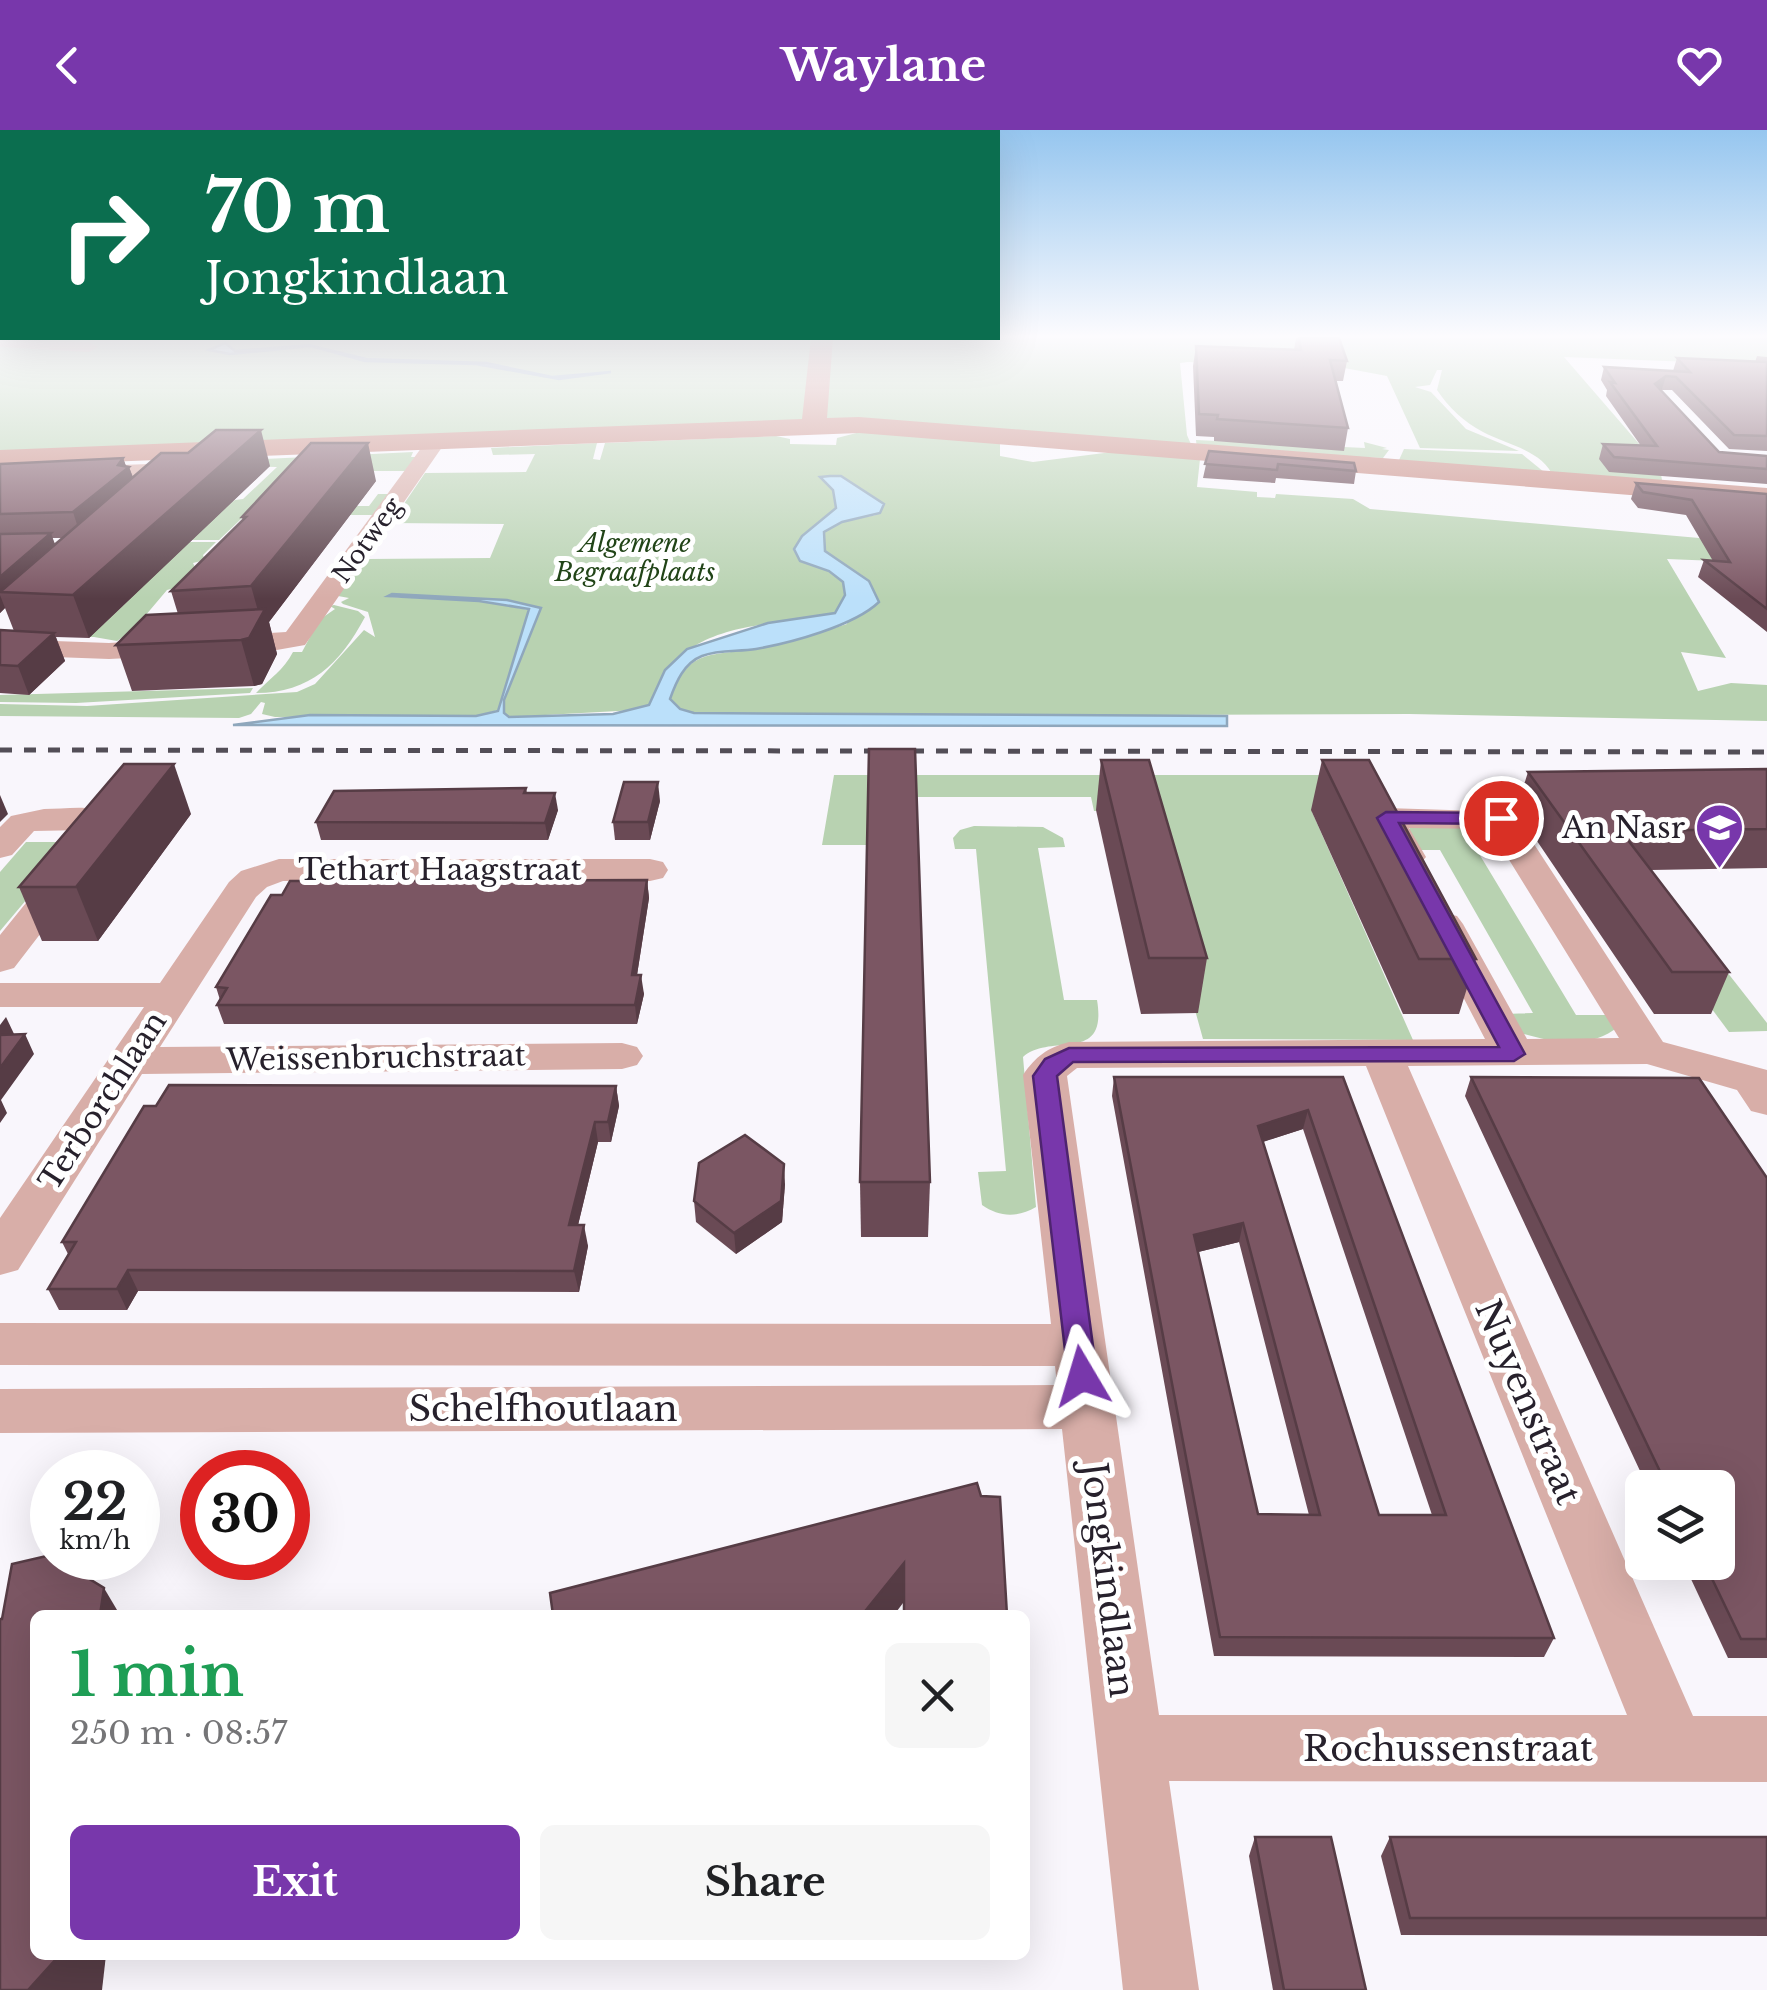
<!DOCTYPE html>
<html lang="en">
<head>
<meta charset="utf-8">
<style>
  body { margin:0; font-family:"Libre Baskerville",serif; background:#f6f6f6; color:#202124; height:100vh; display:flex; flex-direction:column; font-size:38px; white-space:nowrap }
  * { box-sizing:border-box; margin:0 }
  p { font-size:32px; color:#757577 }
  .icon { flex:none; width:55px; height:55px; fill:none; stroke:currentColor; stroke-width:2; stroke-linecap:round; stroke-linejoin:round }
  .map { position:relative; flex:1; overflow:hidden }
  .details { position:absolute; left:30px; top:1480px; width:1000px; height:350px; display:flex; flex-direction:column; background:#fff; border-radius:15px; box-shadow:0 10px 40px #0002 }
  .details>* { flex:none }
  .guide { position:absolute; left:0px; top:0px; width:1000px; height:210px; box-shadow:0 10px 40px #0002; background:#0b6e4f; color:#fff; overflow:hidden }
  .fabs { position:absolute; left:1625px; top:1340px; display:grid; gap:20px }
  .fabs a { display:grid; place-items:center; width:110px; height:110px; border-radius:15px; background:#fff; box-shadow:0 10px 40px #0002; font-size:50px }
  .speed { position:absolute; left:30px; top:1320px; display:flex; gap:20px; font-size:50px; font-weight:700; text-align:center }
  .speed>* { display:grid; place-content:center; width:130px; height:130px; border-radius:50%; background:#fff; box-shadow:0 10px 40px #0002; line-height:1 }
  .speed small { font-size:25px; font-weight:400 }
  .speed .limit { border:15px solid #d22; background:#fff; color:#111 }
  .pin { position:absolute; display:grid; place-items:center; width:85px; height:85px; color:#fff; margin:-42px; border:5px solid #fff; border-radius:50%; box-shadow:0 2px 10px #0007 }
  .me { position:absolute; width:110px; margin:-55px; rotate:353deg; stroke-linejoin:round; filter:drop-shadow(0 0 8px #0008) }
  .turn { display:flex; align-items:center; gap:35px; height:210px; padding:0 40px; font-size:45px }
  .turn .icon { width:130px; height:130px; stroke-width:2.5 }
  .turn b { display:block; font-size:70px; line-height:85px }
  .round { display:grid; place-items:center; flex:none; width:105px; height:105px; border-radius:15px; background:#f6f6f6 }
  .headline { display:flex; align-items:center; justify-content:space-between; height:170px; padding:0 40px }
  h1 { font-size:60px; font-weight:800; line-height:75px; color:#1e9e55 }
  .primary-button { display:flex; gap:20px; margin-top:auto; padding:20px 40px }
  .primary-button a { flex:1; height:115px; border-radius:15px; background:#7837ab; color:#fff; font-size:40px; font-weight:800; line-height:115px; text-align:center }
  .primary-button a+a { background:#f6f6f6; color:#202124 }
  header { display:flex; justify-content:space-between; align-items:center; height:130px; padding:0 40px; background:#7837ab; color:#fff; font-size:45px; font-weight:800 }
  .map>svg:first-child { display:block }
</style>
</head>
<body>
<header><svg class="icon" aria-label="back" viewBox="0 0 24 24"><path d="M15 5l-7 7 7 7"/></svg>Waylane<svg class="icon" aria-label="heart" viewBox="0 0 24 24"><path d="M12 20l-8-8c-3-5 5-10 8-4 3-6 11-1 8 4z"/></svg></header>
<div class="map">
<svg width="1767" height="1860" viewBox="0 0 1767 1860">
  <rect width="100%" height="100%" fill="#f9f6fc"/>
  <g fill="#b8d2b1">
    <path d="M0,208H1767V235L1564,227L1660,338L1663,356L1554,348C1543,320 1507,315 1483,302C1464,292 1449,278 1437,260L1442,240H1437L1430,255L1415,257L1431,262L1466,299L1519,321L1420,318L1387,246L1339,237L1188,232L1180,233L1187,305L1193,319L912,296L0,325Z"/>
    <path d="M864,301L1000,309V326L1033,332L1120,321L1200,329L1197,357L1257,362V367L1275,368L1276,364L1353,369L1370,379L1767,414V433L1667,429L1726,528L1681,522L1698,561L1731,553L1767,555V591L1409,584L893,586L694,583L680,579L670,569C688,518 711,526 756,519C786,513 818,503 847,494L853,442L825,421L824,401L842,392L876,385L880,371L841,346L833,360L836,378L802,406L794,419C813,441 826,434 843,452L845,465L835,483C818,489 798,490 780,492C718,500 672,512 650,575L636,580L509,587L504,583V571L540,478L507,470L392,464L390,467L479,471L529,480L498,580L476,586L275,587L262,584L265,573L261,572L251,584L239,588L0,586V574L87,576L297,562L315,554L364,500L375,507L368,482L343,474L341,472L349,468L338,466L382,397H388L367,429L490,428L504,394L391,393L425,343L526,342L535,324L493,325L491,318L597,313L593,329L600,330L605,313L776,306L790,309V314L836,315L837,308Z"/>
    <path d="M1196,310L1365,318L1364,312L1387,318L1382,319L1389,320L1383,328L1197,320Z"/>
    <path d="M1404,319L1522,324L1544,342L1399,330Z"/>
    <path d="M413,322L411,327H416L406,341H366L296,376H369L378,364H389L374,385H259L312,327Z"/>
    <path d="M306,327L219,410H177L235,370L243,369L277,337L217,336L200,332Z"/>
    <path d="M174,412H216L203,425L205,430L193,433L195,437L182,456L167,460L134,499L117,511L94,507H21L95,502L130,469Z"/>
    <path d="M334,475L358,481L365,487C340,534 310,563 256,563C269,549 284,540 293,522H302L319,490L335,479L330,476Z"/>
    <path d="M253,558L250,563L76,573L0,572V565Z"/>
    <path d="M834,645H1329L1312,682L1413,910L1203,909L1140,681H1094L1091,667H868L867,715H822Z"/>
    <path d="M1561,676H1597L1767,893V901L1729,902Z"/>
    <path d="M1479,695L1498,705L1508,721L1478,722L1576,885H1612L1619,896C1590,921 1548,912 1514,901L1505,884L1533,883L1440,720H1415L1408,701L1411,696Z"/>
    <path d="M974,696L1043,697L1063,708L1065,717L1038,718L1064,870H1097C1108,935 1051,902 1023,927L1036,1077C1017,1088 999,1087 982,1075L978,1042L1006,1041L976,719H955L953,708L960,700Z"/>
    <path d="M26,712H75L0,801V742Z"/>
  </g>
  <g fill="#bbe0fa" stroke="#8fa7bc" stroke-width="2.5">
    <path d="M225,213L235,221L309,215L366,229L486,233L552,247L611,242L559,249L476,234L365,231L311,216L230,224L209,220Z"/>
    <path d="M830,346H841L884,374L880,383L842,392L824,402L825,421L869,451L879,472C854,496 790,513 756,519C738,522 719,519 702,526C684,533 676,552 670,569L680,579L694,583L1227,586V596L233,595L310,585L476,586L498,581L529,479L479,471L388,466L392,464L507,470L541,478L504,570V583L509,587L613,584L649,575L665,540L687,519L768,493L835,483L845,465L843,452L829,441L800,431L794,419L802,406L836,378L833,360L820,347Z"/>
  </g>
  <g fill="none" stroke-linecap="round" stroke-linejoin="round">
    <g fill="#d8aea8" fill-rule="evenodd">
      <path d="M0,208L89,212L98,217L89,222L0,217Z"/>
      <path d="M437,304L447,310L305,515L271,521L109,529L0,525V509L109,513L286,502L430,306Z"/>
      <path d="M180,333L188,334L191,339L188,344L0,353V339Z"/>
      <path d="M1386,678L1513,682L1663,912L1767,940V985L1751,981L1737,960L1647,934L1408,936L1693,1586H1767V1652L1169,1651L1199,1860H1123L1062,1299L0,1303V1259L1057,1255L1055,1236L0,1235V1193L1051,1194L1023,945C1036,926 1047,918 1069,912L1485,909L1425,794L1431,786L1444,783L1457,786L1463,794L1527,909L1619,908L1490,699L1409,698L1426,727L1420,734L1408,738L1396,734L1369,688L1374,681ZM1366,936L1627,1585H1159L1067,946L1077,938Z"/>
      <path d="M44,679C70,679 108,671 124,695L14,838L0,842V805L85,700L34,701L12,725L0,728V697L11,686Z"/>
      <path d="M279,729H650L663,732L668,740L663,748L650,751H283L267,757L256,767L160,917L622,913L637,917L643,926L637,935L622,939L142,944L18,1140L0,1145V1088L144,877H0V853H160L229,752L241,741Z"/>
    </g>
    <path fill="#c78a81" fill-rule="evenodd" d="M811,208H833L827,288L859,287L1767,358V376L859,303L0,336V320L802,289Z"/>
    <path stroke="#534e57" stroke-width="5" stroke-dasharray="12 12" stroke-linecap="butt" d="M0,620L1767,622"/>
  </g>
  <g fill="#6a4a55" fill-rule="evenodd">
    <path d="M1296,208H1339L1347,231L1343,251H1335L1348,298L1344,321L1214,311V307L1196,306L1193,236L1196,216L1294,220Z"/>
    <path d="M1757,226L1767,227V321L1729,319L1672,260H1661L1719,322L1767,339V354L1609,342L1599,329L1603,314L1641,316L1606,266L1607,260L1601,250L1604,237L1673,241L1677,228L1755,232Z"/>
    <path d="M1209,321L1356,341L1354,354L1276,348L1275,353L1203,348Z"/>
    <path d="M123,328L126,336L129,337L133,347L270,336L89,508L56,507L65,531L29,565L0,563V500L14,501L5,478L0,483V334ZM52,408H62L55,414Z"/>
    <path d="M376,351L269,492L277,524L262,554L254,556L132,561L116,515L178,484L171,461L243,391L242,387Z"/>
    <path d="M1636,353L1767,364V502L1698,447L1704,430L1713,431L1686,385L1638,378L1631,369Z"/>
    <path d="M1101,630L1207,828L1198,883L1141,884L1096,680Z"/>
    <path d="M1322,630L1476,829L1459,884H1403L1311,680Z"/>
    <path d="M1767,639V738L1651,740L1729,842L1711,884H1654L1516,680L1528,642Z"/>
    <path d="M526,658L527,663L558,680L548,710H321L316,692Z"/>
    <path d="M660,671L650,710H615L613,692Z"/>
    <path d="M191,684L98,811H42L19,757Z"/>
    <path d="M647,750L649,768L637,845L644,864L637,894H224L217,875L220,870L216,857Z"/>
    <path d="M1114,947H1343L1554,1508L1544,1527L1214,1526L1112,966ZM1303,999L1432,1385H1379L1262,1012ZM1239,1112L1309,1385L1258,1384L1198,1122Z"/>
    <path d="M1471,947L1767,1048V1528H1728L1683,1432H1718V1358H1648L1465,966Z"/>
    <path d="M616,956L619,976L611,1012H598L578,1095L588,1116L579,1162L138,1161L127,1180H59L48,1159L68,1124L62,1112L156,976Z"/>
    <path d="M860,1052H930L928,1107H861Z"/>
    <path d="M785,1054L782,1092L736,1124L696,1092L694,1071Z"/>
    <path d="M1255,1707L1366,1860H1273L1249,1726Z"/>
    <path d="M1390,1707H1767V1806L1401,1805L1381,1726Z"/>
    <path d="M603,1825H870V1829L604,1828Z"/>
  </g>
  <g fill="#563c45">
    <path d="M1666,246L1662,259L1651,268L1655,254Z"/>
    <path d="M261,300L270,336L89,508L73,465Z"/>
    <path d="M368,313L376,351L269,492L277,524L262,554L254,556L241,510L260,488L251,456Z"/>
    <path d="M123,328L127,339L129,337L137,360L81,407L73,382Z"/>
    <path d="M51,403L60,429L0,462V447Z"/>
    <path d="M0,465L5,478L0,483Z"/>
    <path d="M54,503L65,531L29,565L18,536Z"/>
    <path d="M174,634L191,684L98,811L76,757Z"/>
    <path d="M658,652L660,671L650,710L648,692Z"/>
    <path d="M555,663L558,680L548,710L545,693Z"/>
    <path d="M0,665L8,684L0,692Z"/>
    <path d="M647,750L649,768L634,864L632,845Z"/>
    <path d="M641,845L644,864L637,894L635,875Z"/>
    <path d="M6,887L15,906L0,919V895Z"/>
    <path d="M25,904L34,924L1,970L7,983L0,993V938Z"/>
    <path d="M616,956L619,976L611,1012L608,992Z"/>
    <path d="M1308,980L1303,999L1254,1015L1258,996Z"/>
    <path d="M595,992L598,1012L573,1116L569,1095Z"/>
    <path d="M784,1034L785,1054L782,1092L736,1124L734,1103Z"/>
    <path d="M1243,1093L1239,1112L1190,1124L1194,1105Z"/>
    <path d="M584,1095L588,1116L579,1162L574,1141Z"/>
    <path d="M128,1140L138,1161L127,1180L117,1159Z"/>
    <path d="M904,1433L903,1473L894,1485H862Z"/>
    <path d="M104,1458L120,1485H100Z"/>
    <path d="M56,1825H106L102,1860H28Z"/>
  </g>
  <g fill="#7b5663" stroke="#563c45" stroke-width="2.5" fill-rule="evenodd">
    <path d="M1299,208H1339L1347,231L1330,230L1348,298L1217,289L1218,285L1199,284L1196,216L1301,220Z"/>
    <path d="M1677,228L1767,232V306L1734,305L1676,247L1666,246L1655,254L1719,322L1767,326V339L1614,327L1603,314L1657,316L1610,252L1615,253L1604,237L1690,242Z"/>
    <path d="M216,300H261L73,465L0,462L161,323H188Z"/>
    <path d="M311,313H368L251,456L171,461L246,387H242Z"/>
    <path d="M1209,321L1354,333L1356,341L1278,334L1277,340L1205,334Z"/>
    <path d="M123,328L118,335L129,337L73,382L0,384V334Z"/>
    <path d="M1636,353L1767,364V479L1704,430L1730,432L1692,370L1643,362Z"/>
    <path d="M51,403L0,447V404Z"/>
    <path d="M265,479L249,508L241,510L116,515L146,485Z"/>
    <path d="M0,500L54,503L18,536L0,535Z"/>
    <path d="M869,619H915L930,1052H860Z"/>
    <path d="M1101,630H1149L1207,828H1149Z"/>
    <path d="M1322,630H1369L1476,829H1419Z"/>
    <path d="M124,634H174L76,757H19Z"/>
    <path d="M1767,639V699L1621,701L1729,842H1672L1528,642Z"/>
    <path d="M624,652H658L648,692H613Z"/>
    <path d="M526,658L524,663H555L545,693L316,692L334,661Z"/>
    <path d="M647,750L632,845H641L635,875H217L227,858L216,857L271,765H282L290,751Z"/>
    <path d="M25,904L0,938V905Z"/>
    <path d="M1114,947H1343L1554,1508L1220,1507ZM1308,980L1446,1385H1379L1258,996ZM1243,1093L1320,1385L1258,1384L1194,1105Z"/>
    <path d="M1471,947L1699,948L1767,1048V1509H1741L1704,1432H1718V1358H1668Z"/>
    <path d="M169,955L616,956L608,992H595L569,1095H584L574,1141L128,1140L117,1159H48L76,1112H62L144,976H156Z"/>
    <path d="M745,1005L784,1034L781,1071L734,1103L694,1071L699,1033Z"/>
    <path d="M977,1353L981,1366L1000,1367L1007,1485H904V1433L862,1485H553L550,1463Z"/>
    <path d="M51,1425L52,1428H55L104,1458L100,1485H35V1825H56V1829L28,1860H0V1489H2L12,1434Z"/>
    <path d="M1255,1707H1331L1366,1860H1284Z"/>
    <path d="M1390,1707H1767V1788H1410Z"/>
  </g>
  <linearGradient id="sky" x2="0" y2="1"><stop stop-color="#96c6ef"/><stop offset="0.44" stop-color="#fcfbfe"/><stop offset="1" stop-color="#fcfbfe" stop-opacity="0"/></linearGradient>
  <rect width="1767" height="469" fill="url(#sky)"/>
  <path fill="#7837ab" stroke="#4e246f" stroke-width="2.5" d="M1386,682L1501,683L1510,688L1501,694L1399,693L1525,924L1514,931L1073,932L1057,946L1097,1246L1093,1254L1082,1258L1072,1254L1068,1246L1033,946L1045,929L1069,918L1499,917L1377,688Z"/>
  <defs>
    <symbol id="school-pin" viewBox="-11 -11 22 30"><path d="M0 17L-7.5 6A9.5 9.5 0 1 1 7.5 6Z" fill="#7837ab" stroke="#fff"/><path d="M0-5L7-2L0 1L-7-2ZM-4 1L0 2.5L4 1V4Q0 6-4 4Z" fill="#fff"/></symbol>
  </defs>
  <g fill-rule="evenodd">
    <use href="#school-pin" x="1692" y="670" width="55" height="75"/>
  </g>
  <g text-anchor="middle" stroke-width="10" stroke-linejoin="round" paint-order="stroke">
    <g font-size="25" fill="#27212c" stroke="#fff">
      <text transform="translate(367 410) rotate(-54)" y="9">Notweg</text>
    </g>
    <g font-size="25" font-style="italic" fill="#214417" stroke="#fff">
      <text x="635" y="422">Algemene<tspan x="635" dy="29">Begraafplaats</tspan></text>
    </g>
    <g font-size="30" fill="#27212c" stroke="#fff" text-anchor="end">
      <text x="1685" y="708">An Nasr</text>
    </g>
    <g font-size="30" fill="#27212c" stroke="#fff">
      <text x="440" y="750">Tethart Haagstraat</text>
      <text transform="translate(376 928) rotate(-1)" y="10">Weissenbruchstraat</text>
      <text transform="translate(103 971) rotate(-57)" y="10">Terborchlaan</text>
    </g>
    <g font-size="35" fill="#27212c" stroke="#fff">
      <text transform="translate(1528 1272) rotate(67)" y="12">Nuyenstraat</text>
      <text x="543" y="1291">Schelfhoutlaan</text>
      <text transform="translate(1108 1450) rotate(83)" y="12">Jongkindlaan</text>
      <text x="1448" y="1631">Rochussenstraat</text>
    </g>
  </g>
</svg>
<div class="fabs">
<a><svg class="icon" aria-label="layers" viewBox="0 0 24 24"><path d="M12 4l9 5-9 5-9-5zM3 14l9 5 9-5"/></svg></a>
</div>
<div class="speed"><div>22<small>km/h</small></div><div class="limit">30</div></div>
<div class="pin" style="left:1501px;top:688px;background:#d93025"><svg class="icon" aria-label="arrive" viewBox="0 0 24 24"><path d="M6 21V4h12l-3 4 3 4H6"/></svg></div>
<svg class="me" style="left:1082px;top:1246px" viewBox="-20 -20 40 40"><path d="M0-17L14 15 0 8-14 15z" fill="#7837ab" stroke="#fff" stroke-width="4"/></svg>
<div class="guide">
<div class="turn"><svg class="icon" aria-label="right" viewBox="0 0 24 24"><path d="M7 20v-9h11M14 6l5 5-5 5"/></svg><div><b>70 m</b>Jongkindlaan</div></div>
</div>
<section class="details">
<div class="headline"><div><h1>1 min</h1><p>250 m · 08:57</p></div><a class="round"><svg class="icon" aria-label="close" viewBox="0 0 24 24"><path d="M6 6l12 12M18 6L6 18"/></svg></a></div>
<div class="primary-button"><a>Exit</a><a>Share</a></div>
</section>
</div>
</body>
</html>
